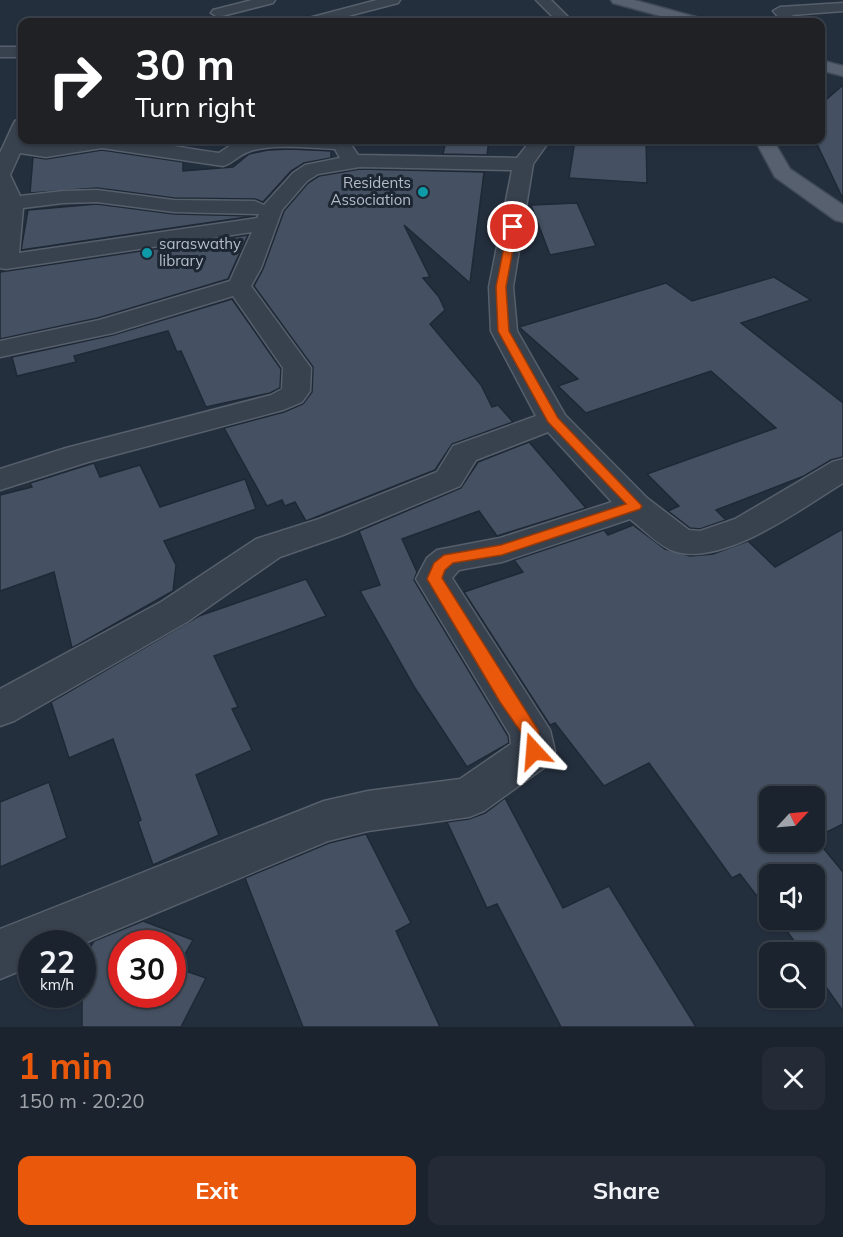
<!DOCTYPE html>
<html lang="en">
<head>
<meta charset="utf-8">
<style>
  body { margin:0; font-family:Mulish,sans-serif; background:#242b36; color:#f1f3f6; height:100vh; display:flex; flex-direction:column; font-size:22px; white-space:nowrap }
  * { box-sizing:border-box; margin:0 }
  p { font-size:20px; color:#a0a4aa }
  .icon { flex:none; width:33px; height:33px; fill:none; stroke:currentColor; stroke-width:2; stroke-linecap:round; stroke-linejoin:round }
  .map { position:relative; height:1027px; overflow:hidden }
  .drawer { display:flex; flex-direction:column; background:#1b232e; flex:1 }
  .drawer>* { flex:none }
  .top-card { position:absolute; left:18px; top:18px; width:807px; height:126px; border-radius:12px; box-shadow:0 2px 4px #0004,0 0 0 2px #39404a; background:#202124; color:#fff; overflow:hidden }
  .needle { width:39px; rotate:64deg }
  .fabs { position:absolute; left:759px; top:786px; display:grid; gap:12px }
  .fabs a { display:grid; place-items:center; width:66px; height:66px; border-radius:12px; background:#1b232e; box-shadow:0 2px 4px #0004,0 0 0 2px #39404a; font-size:30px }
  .speed { position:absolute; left:18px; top:930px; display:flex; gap:12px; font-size:30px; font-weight:700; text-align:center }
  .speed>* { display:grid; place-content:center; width:78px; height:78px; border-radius:50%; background:#1b232e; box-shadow:0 2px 4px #0004,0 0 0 2px #39404a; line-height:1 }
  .speed small { font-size:15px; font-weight:400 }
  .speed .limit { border:9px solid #d22; background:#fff; color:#111 }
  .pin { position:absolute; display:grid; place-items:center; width:51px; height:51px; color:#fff; margin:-26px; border:3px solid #fff; border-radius:50%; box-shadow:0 2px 6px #0007 }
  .me { position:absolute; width:66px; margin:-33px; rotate:341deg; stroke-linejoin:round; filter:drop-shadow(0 0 4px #0008) }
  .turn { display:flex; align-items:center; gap:21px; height:126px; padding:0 18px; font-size:27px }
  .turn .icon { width:78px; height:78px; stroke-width:2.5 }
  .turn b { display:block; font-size:42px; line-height:51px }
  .round { display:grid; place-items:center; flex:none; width:63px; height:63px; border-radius:12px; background:#242b36 }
  .head { display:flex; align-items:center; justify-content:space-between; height:102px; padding:0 18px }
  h1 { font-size:36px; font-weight:700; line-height:45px; color:#ea580c }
  .button { display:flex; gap:12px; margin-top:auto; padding:12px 18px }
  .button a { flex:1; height:69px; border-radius:12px; background:#ea580c; color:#fff; font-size:24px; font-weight:700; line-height:69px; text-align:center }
  .button a+a { background:#242b36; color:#f1f3f6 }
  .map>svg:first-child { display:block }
</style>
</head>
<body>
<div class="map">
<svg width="843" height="1027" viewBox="0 0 843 1027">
  <rect width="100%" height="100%" fill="#242f3e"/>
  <g fill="#455162" stroke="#1f2835" stroke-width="1.5" fill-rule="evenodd">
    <path d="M843,85V199L815,140H820V105Z"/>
    <path d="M446,140H489L487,155L443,154Z"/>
    <path d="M575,140H646L647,183L569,178Z"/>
    <path d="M291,149L331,151V158L304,163L291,171L263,202L255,199L174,198L97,188L30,193L33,157L46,159L102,150L183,162V171L233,167L249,154L268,150Z"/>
    <path d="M360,169L484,172L470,283L404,225L430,277L423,278L439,297L445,310L430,324L481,385L492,407L498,405L513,422L452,444L435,470L306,521L295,502L285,506L282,500L267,506L224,428L284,412L303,404L312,392L313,367L254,286L263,269L284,211L308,183L319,176Z"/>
    <path d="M577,203L596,246L550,255L531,205Z"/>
    <path d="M97,204L174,214L254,216L21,250L28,210Z"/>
    <path d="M248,235L228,279L98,318L0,339V272Z"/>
    <path d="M774,277L811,300L741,323L843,403V457L831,460L804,476L716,510L726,520L700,529L690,528L668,511L679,506L647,474L776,428L711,371L586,413L558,386L578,379L519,327L666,283L692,301Z"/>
    <path d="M232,299L281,369L280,388L270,393L206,407L181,351L177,352L168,331L74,356L76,362L17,376L12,357L113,335Z"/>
    <path d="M529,442L586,508L497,536L479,511L402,539L417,572L414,580L508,736L509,743L467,767L415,688L360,591L380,585L359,531L461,488L478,462Z"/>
    <path d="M94,463L100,477L140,465L160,507L245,479L256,509L164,541L176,565L173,591L72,648L54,572L0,591V495L32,487L30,483Z"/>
    <path d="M633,525L665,549L690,556L713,554L748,541L775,567L843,529V824L815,838L843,872V1011L814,970V952H802L779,920H814V874H770V913L740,874L732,878L649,763L604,786L555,723L550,725L464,592L523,572L514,560L604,530L608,535ZM770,796H814V842H770Z"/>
    <path d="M306,579L326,616L214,656L238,707L232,709L252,750L196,775L219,835L153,865L138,822L141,820L113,739L69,758L51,702L199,616Z"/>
    <path d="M49,782L67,838L0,867V802Z"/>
    <path d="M505,798L563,908L609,886L696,1027H561L497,904L487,908L447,822L469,819L485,813Z"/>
    <path d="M366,834L411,923L396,931L440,1027H303L245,878L329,843Z"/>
    <path d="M143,921L193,940L177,968L206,978L181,1027H82V961L94,941ZM122,944H172V994H122Z"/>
  </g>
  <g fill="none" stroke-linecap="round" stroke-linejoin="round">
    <defs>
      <g id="minor">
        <path d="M252,0H275L273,3L218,17L211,13L213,10Z"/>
        <path d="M377,0H400L398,3L325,22H303L305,19Z"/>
        <path d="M536,0H551L573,22H558Z"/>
        <path d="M843,3V11L792,15L798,22H783L773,11L780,7Z"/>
        <rect x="0" y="47" width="22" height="10"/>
        <path d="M22,119L24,142C57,147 89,138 122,140C154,141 187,149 219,153L234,143L250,140H348L358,155L517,158L531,140H550L533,164L513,287L517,331L565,415L647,498L689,530L700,531L735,519L832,462L843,459V483C802,508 720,570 671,550C657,544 643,529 630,519L502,562L459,570L452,578L550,730L555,751L549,764L484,811L469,817L368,831L328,841L82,944H32V966L0,979V929L324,801L368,791L460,779L511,744L510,735L416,579L427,558L437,550L500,538L612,502L548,432L476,460L460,486L343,535L280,557L187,622L14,721L0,726V689L161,602L256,539L319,519L437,472L453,446L536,416L491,331L489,287L512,170L360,167L318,174L307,181L282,210L261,268L251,286L311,368L310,391L302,402L283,410L88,462L0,490V469L66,448L271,395L282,389L283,368L233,296L113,333L0,357V341L99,320L230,281L252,232L6,269L0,268V153L13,125L15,121ZM102,148L223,166C233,163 239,155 248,152C271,143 310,148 335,149L340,158L305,165L293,173L264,205L255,201L174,200L97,190L63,191L20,196L10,175L20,153L46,157ZM97,202L174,212L259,214L257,218L19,253L23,208L63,203Z"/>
      </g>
      <g id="major">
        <path d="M611,0H634L703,19L705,22H683L613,3Z"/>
        <path d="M820,60L843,66V76L820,70Z"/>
        <path d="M755,140H773L790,169L843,205V222L835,220L775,177Z"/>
      </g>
    </defs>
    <use href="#minor" stroke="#565f6c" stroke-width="3"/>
    <use href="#major" stroke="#414a57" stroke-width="3"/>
    <use href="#minor" fill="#38414e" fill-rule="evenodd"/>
    <use href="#major" fill="#56606e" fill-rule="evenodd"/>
  </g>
  <path fill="#ea580c" stroke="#983908" stroke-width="1.5" d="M513,224L517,227L506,287L509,331L558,418L642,506L640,509L502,555L453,563L445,570L442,578L538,730L542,751L540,756L534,758L528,756L521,732L500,702L427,579L434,563L444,555L501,545L626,504L548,422L498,331L496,287L508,227Z"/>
  <g fill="#0f9aa8" stroke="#1d2633" stroke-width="2">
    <circle cx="423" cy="192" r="6"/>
    <circle cx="147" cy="253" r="6"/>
  </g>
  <g text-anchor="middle" stroke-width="6" stroke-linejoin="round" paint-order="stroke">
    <g font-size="15" fill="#b4bcc9" stroke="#1d2633" text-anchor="end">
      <text x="411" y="188">Residents<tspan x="411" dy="17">Association</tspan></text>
      <text x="159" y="249" text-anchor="start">saraswathy<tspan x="159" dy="17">library</tspan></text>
    </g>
  </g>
</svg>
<div class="fabs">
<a><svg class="needle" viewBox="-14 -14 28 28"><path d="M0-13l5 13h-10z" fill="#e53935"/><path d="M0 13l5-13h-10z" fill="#a0a4aa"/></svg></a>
<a><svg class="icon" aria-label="sound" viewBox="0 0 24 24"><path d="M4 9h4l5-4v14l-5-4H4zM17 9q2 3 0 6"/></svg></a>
<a><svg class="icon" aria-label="search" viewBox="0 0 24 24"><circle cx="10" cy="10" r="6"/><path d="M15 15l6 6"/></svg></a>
</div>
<div class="speed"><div>22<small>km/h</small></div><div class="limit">30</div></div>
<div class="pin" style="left:513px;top:227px;background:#d93025"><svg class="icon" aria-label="arrive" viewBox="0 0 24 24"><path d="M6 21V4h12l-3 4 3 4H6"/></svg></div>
<svg class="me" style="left:534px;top:751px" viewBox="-20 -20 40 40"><path d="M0-17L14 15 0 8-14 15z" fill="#ea580c" stroke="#fff" stroke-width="4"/></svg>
<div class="top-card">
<div class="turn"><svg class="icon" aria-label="right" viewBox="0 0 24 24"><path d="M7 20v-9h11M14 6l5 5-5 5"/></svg><div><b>30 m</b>Turn right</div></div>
</div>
</div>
<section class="drawer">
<div class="head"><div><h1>1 min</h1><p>150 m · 20:20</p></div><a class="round"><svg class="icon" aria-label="close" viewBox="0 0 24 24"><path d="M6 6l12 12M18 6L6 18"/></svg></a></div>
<div class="button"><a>Exit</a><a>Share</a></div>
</section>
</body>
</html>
